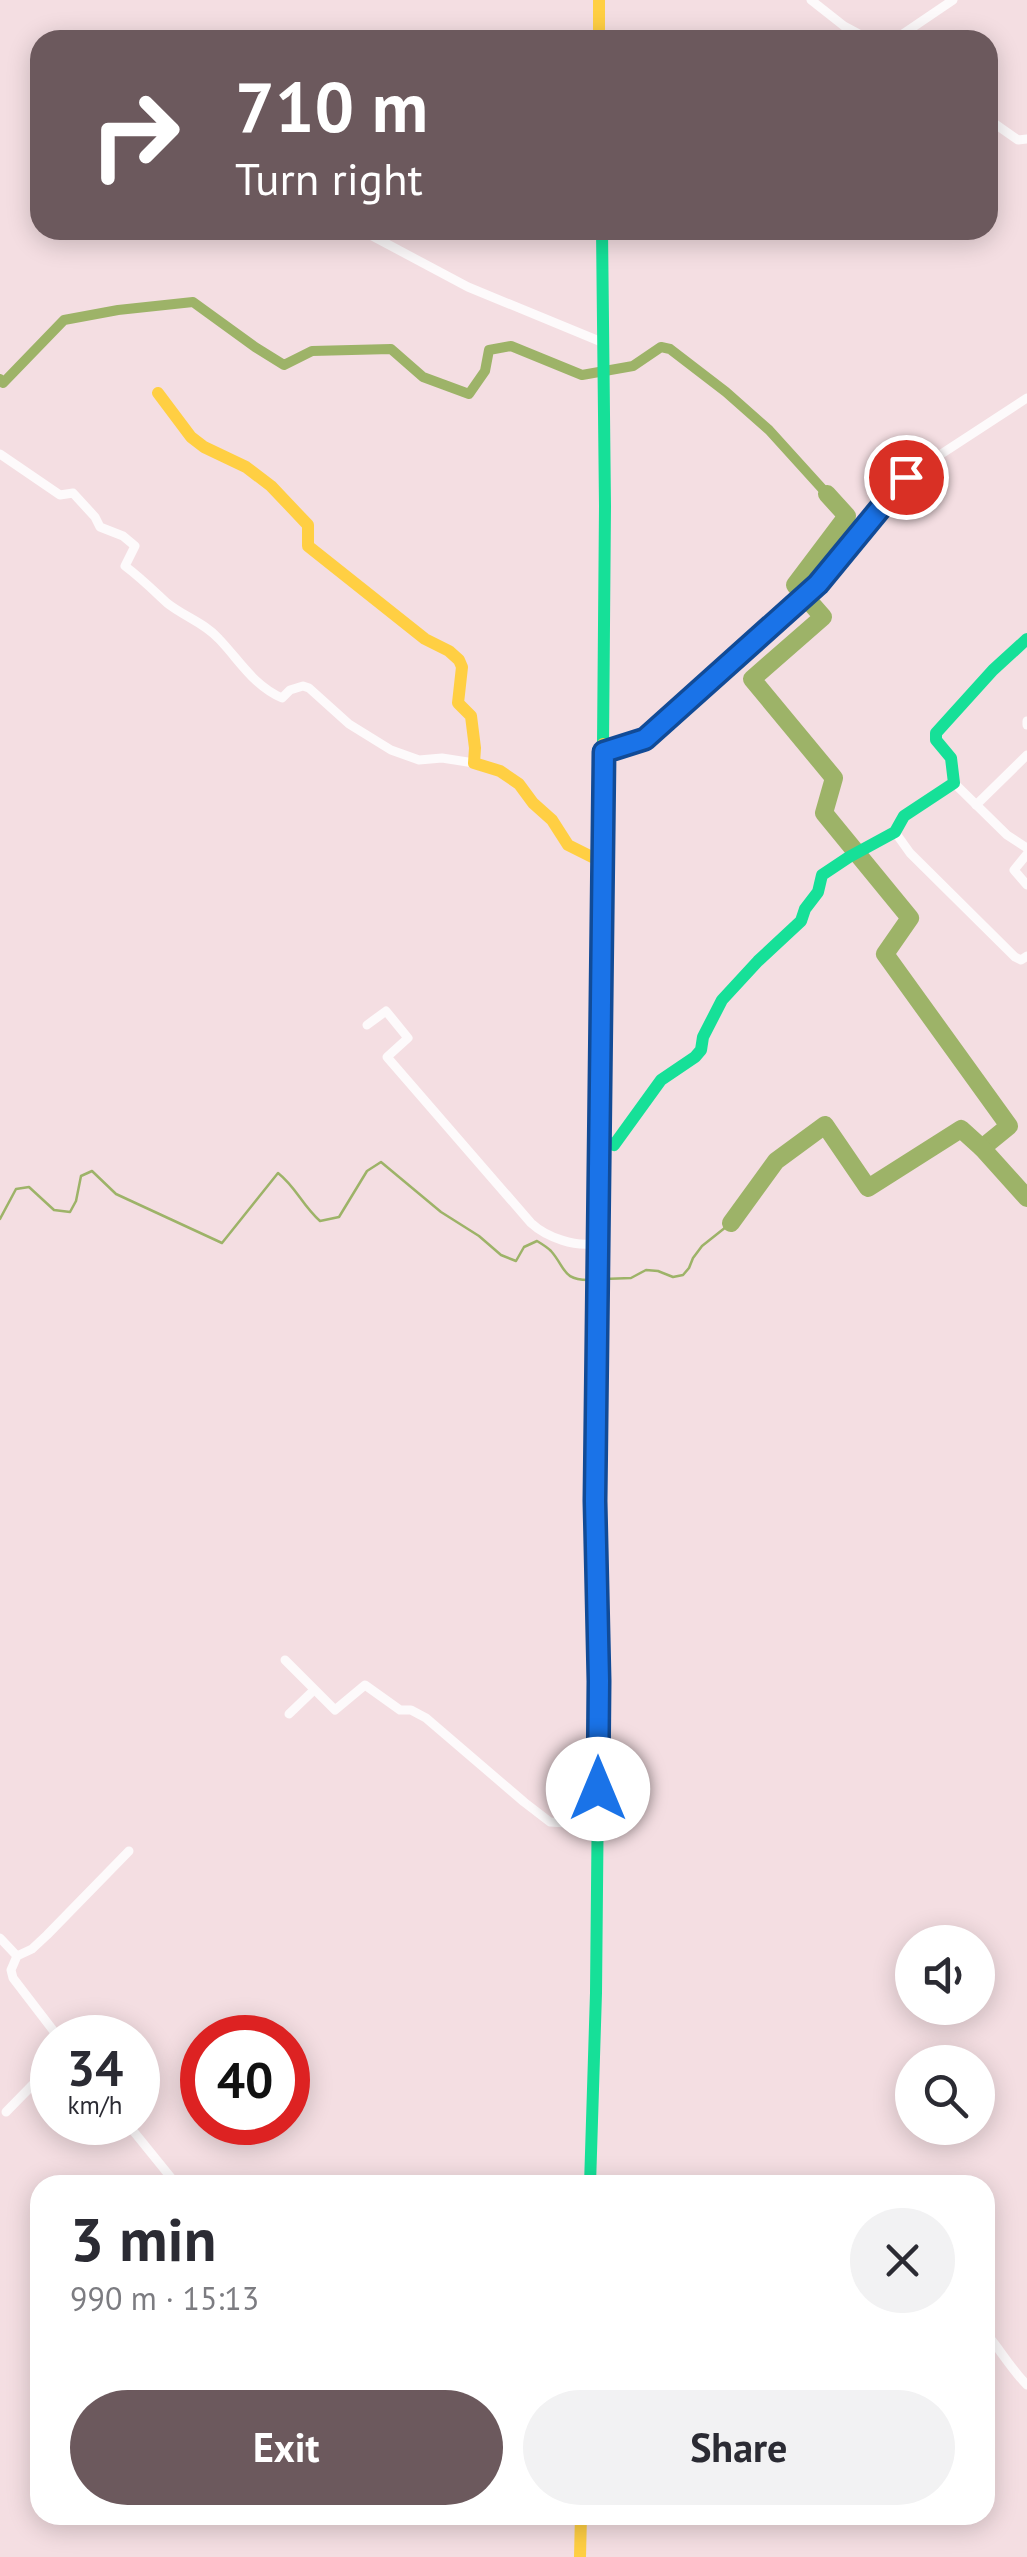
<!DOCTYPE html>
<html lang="en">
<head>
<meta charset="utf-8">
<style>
  body { margin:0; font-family:"PT Sans",sans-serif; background:#f2f2f3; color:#2b2b33; height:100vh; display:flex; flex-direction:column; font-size:38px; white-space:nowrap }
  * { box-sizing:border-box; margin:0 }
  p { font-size:32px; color:#7c7c81 }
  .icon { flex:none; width:55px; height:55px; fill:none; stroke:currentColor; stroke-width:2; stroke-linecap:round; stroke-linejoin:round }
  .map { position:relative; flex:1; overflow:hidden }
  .panel { position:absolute; left:30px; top:2175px; width:965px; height:350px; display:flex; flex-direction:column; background:#fff; border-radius:30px; box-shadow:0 5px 25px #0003 }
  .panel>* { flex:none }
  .top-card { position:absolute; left:30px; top:30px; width:968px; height:210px; border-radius:30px; box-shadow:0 5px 25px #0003; background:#6c595d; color:#fff; overflow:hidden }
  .fabs { position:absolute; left:895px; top:1925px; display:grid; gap:20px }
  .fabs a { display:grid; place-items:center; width:100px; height:100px; border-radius:50%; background:#fff; box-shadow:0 5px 25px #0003; font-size:50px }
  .speed { position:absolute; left:30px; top:2015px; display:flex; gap:20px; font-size:50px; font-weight:700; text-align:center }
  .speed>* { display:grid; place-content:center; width:130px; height:130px; border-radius:50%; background:#fff; box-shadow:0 5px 25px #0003; line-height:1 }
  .speed small { font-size:25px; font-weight:400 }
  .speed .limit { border:15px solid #d22; background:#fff; color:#111 }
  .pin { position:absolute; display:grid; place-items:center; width:85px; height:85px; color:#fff; margin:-42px; border:5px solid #fff; border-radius:50%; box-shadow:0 2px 10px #0007 }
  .me { position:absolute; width:110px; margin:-55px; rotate:0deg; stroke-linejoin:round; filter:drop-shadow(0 0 8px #0008) }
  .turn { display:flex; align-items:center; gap:35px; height:210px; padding:0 40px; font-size:45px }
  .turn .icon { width:130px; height:130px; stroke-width:2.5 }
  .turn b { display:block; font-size:70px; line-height:85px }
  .round { display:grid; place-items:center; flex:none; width:105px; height:105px; border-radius:52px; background:#f2f2f3 }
  .overview { display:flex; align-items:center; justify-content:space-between; height:170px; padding:0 40px }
  h1 { font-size:60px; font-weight:700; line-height:75px }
  .primary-button { display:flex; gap:20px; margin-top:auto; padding:20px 40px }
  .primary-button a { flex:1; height:115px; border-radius:60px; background:#6c595d; color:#fff; font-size:40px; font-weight:700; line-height:115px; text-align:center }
  .primary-button a+a { background:#f2f2f3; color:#2b2b33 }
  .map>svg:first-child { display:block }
</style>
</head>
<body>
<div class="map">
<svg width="1027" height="2557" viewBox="0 0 1027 2557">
  <rect width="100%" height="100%" fill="#f4dee2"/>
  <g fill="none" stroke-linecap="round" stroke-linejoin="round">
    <g stroke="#9db368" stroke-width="2.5">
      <path d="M0,1219L16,1189L29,1187L54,1210L70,1212L76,1201L81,1176L92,1171L116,1194L222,1243L278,1173C296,1187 302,1205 320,1221L339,1217L367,1171L381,1162L441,1212L479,1236L501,1255L516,1261L524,1247L537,1241C542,1244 547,1247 551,1251C566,1268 562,1281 591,1280"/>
      <path d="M604,1279L631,1278L646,1270L658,1271L673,1277L683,1275L689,1268L693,1258L702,1246L731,1223"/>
    </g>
    <path stroke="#9db368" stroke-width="10" d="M0,379L3,383L64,320L118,310L193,302L255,347L284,365L312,351L391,349L423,377L469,394L485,371L489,350L511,346L582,375L633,366L661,347L670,349L726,392L769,430L827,494"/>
    <g stroke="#9db368" stroke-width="18">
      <path d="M827,494L847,516L795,585L823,617L752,679L834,778L824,813L910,918L885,954L1009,1126L982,1148"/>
      <path d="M731,1223L776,1161L825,1125L868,1188L961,1129L982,1148L1027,1198"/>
    </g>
    <g stroke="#fdfafb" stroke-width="9">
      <path d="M811,0L844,26L870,40"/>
      <path d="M894,40L953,0"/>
      <path d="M988,119L1018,140L1027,139"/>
      <path d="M361,230L468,287L604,343"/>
      <path d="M0,454L60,495L73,493L95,517L100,527L123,536L135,546L125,566C141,578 153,590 167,603C183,616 205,623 219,639C240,661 253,685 282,698L290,690L303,686L309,688L349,724L391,750L419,760L442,758L474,763"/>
      <path d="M1027,721V725"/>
      <path d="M604,751L645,739L818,584L906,477L1027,398"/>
      <path d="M954,783L1007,835L1027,848"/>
      <path d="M976,805L1027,755"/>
      <path d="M895,832L910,853L1015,957L1021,960L1027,956"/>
      <path d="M1027,854L1014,870L1027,885"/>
      <path d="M367,1025L386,1011L408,1038L387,1057L531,1223C546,1237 576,1248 597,1243"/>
      <path d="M285,1660L335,1710L365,1685L400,1710H411L426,1718L524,1802L550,1822L598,1825"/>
      <path d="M289,1714L314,1690"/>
      <path d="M0,1938L17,1956"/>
      <path d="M59,2038L13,1978L11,1970L17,1956L32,1949L47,1935L129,1851"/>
      <path d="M6,2112L52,2065"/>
      <path d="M126,2122L177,2185"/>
      <path d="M985,2332C1000,2349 1011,2369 1027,2385"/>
    </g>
    <g stroke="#16e098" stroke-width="12">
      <path d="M602,230L605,506L603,744"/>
      <path d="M598,1138L614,1145L661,1080L695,1057L701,1050L703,1037L722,1000L758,961L801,921L805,909L818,892L822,875L849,857L895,832L904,816L954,783L951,758L936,740V733L993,670L1027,639"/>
      <path d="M590,2185L596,1993L599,1681L595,1474"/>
    </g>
    <g stroke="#ffcf43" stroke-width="12">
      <path d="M599,0V40"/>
      <path d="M158,393L191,437L204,447L246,467L271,486L308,525V546L425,639L449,651L459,660L462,667L458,703L471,716L475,748L474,763L500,771L519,784L533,803L552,820L568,845L602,862"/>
      <path d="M595,1474L603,744"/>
      <path d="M580,2557L581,2515"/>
    </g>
  </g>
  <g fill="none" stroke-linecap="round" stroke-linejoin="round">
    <defs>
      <path id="route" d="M598,1789L599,1681L595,1501L604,752L645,739L818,584L906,477"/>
    </defs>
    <use href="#route" stroke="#114b97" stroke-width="25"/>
    <use href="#route" stroke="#1a73e8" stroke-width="18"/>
  </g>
</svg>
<div class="fabs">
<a><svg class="icon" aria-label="sound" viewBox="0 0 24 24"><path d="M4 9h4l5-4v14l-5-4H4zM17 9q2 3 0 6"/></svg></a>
<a><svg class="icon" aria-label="search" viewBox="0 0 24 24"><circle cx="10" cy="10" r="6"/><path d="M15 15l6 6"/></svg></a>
</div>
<div class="speed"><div>34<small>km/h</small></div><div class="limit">40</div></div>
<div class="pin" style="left:906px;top:477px;background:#d93025"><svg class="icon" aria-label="arrive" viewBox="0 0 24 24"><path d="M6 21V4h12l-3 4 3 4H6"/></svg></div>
<svg class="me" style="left:598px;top:1789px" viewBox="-20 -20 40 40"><circle r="19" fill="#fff"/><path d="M0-13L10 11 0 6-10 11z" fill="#1a73e8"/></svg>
<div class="top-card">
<div class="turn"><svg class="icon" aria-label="right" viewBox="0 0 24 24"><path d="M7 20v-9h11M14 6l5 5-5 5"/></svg><div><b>710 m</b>Turn right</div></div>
</div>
<section class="panel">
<div class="overview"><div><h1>3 min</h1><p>990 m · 15:13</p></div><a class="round"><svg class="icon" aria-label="close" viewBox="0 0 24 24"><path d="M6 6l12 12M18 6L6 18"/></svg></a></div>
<div class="primary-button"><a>Exit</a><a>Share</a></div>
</section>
</div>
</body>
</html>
